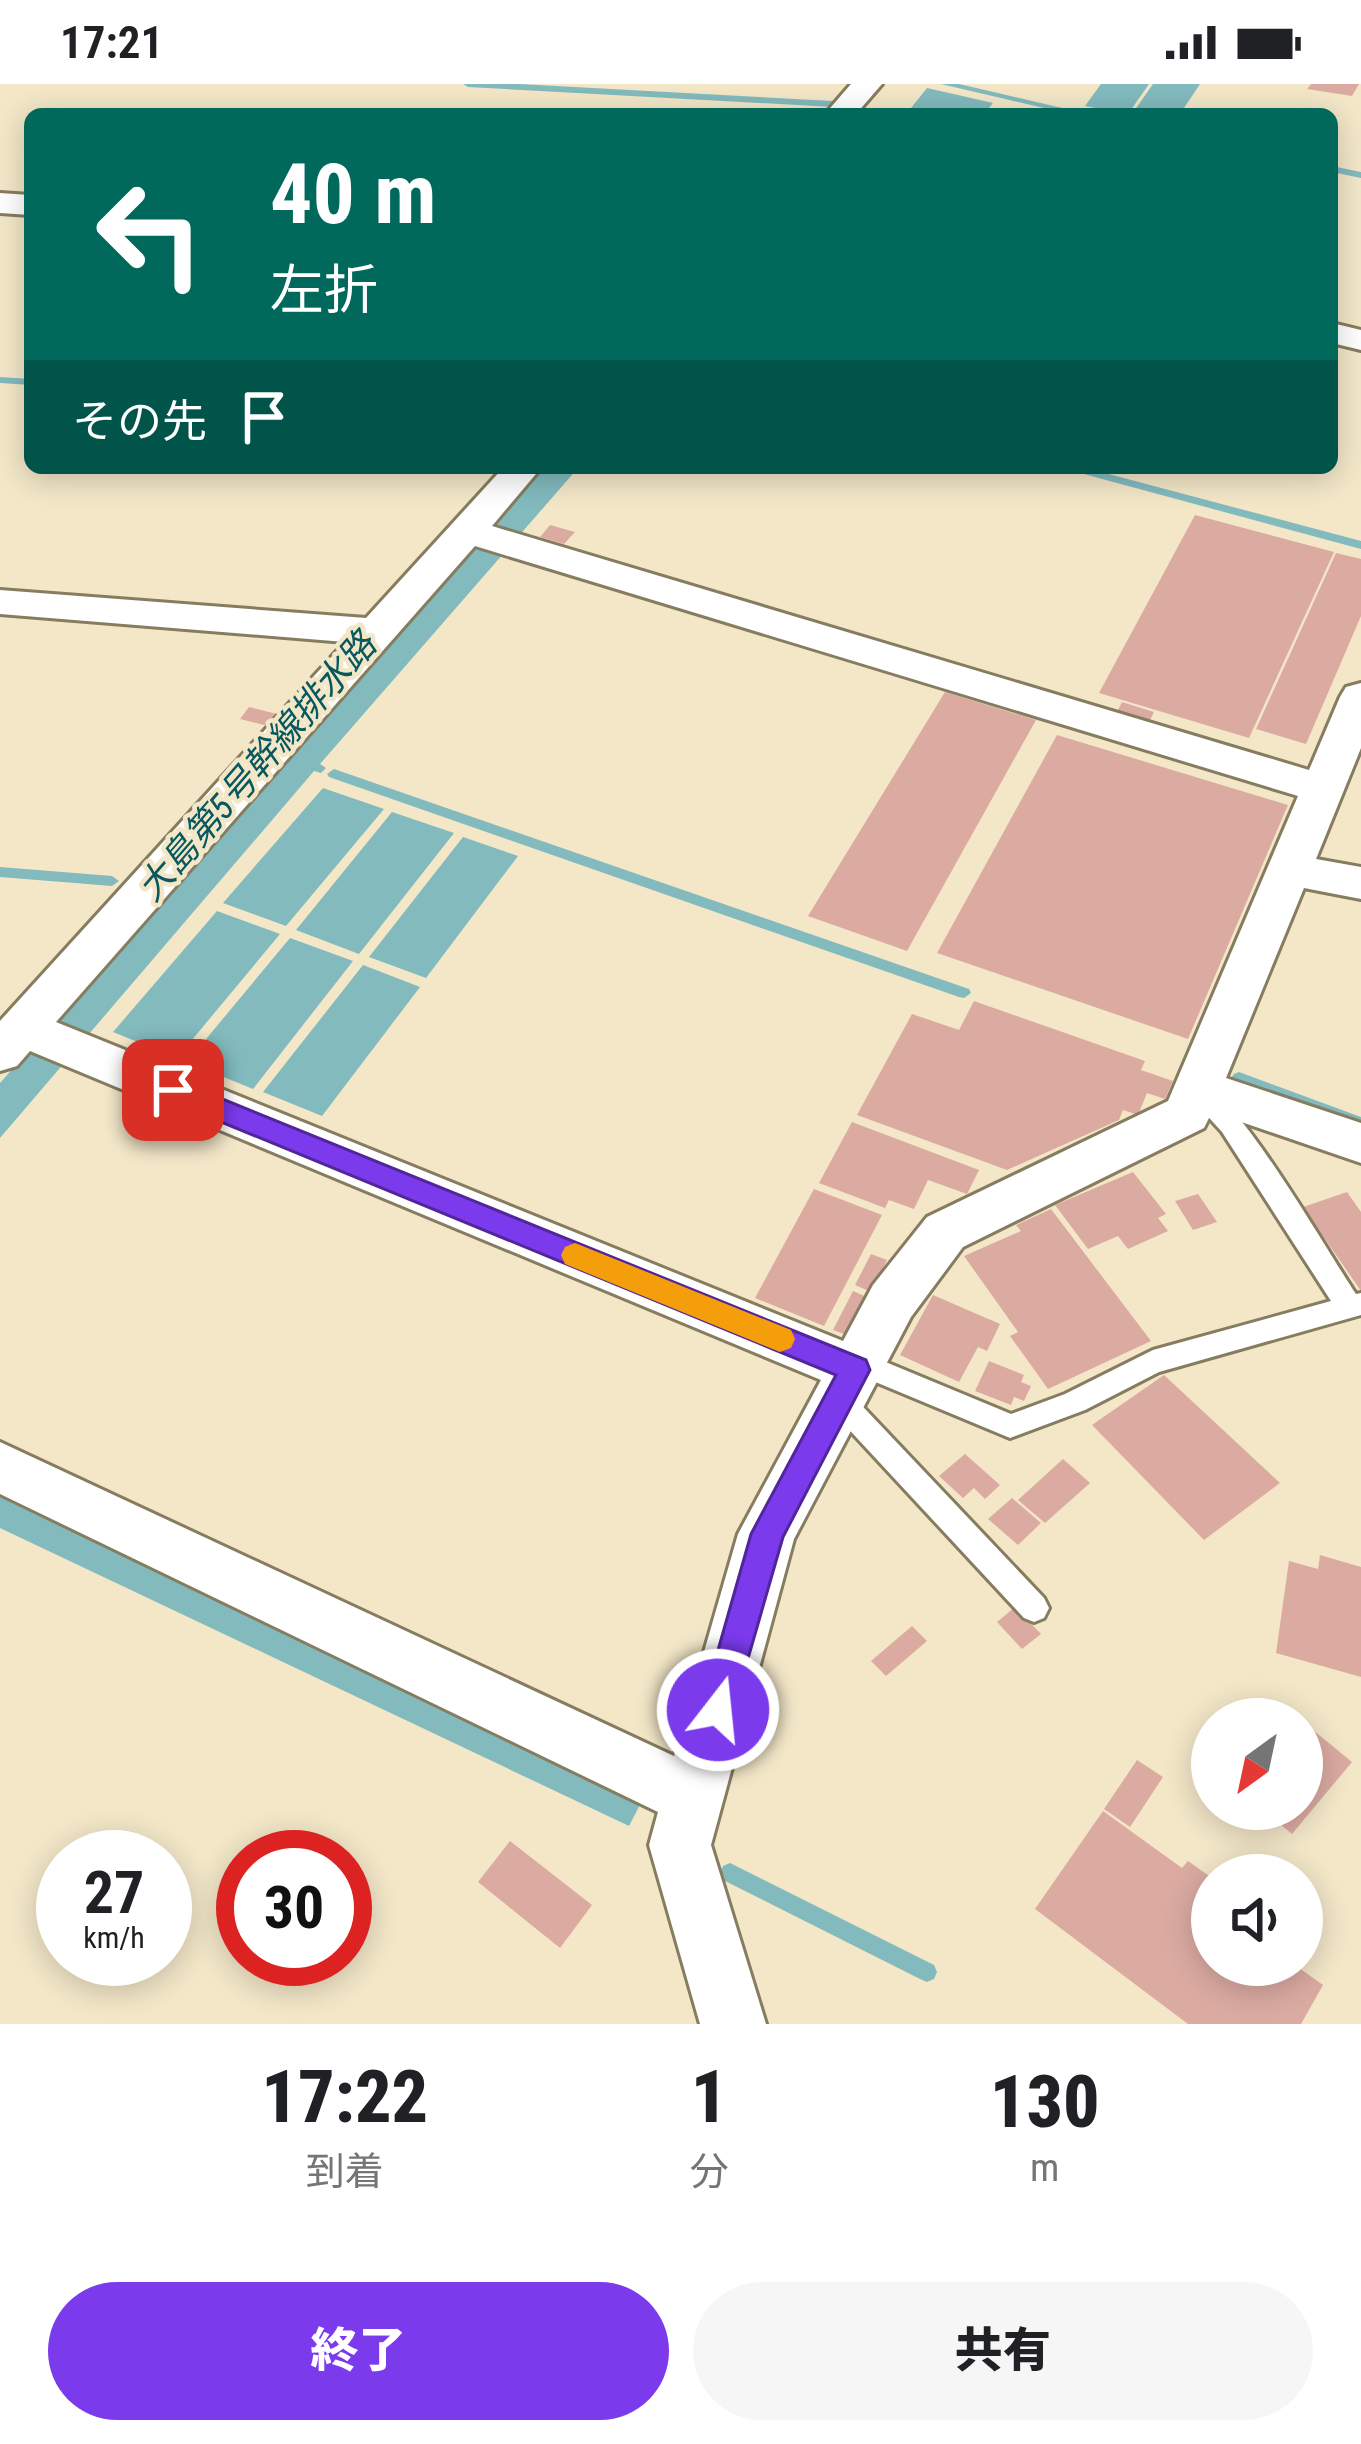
<!DOCTYPE html>
<html lang="ja">
<head>
<meta charset="utf-8">
<style>
  body { margin:0; font-family:"Roboto Condensed","Noto Sans JP",sans-serif; background:#f6f6f6; color:#202124; height:100vh; display:flex; flex-direction:column; font-size:45px; white-space:nowrap }
  * { box-sizing:border-box; margin:0 }
  p { font-size:39px; color:#757577 }
  .icon { flex:none; width:66px; height:66px; fill:none; stroke:currentColor; stroke-width:2; stroke-linecap:round; stroke-linejoin:round }
  .map { position:relative; height:1940px; overflow:hidden }
  .sheet { display:flex; flex-direction:column; background:#fff; flex:1 }
  .sheet>* { flex:none }
  .hud { position:absolute; left:24px; top:24px; width:1314px; height:366px; border-radius:18px; box-shadow:0 6px 30px #0003; background:#00695c; color:#fff; overflow:hidden }
  .needle { width:78px; rotate:213deg }
  .fabs { position:absolute; left:1191px; top:1614px; display:grid; gap:24px }
  .fabs a { display:grid; place-items:center; width:132px; height:132px; border-radius:50%; background:#fff; box-shadow:0 6px 30px #0003; font-size:60px }
  .speed { position:absolute; left:36px; top:1746px; display:flex; gap:24px; font-size:60px; font-weight:700; text-align:center }
  .speed>* { display:grid; place-content:center; width:156px; height:156px; border-radius:50%; background:#fff; box-shadow:0 6px 30px #0003; line-height:1 }
  .speed small { font-size:30px; font-weight:400 }
  .speed .limit { border:18px solid #d22; background:#fff; color:#111 }
  .pin { position:absolute; display:grid; place-items:center; width:102px; height:102px; color:#fff; margin:-51px; border-radius:24px; box-shadow:0 6px 18px #0006 }
  .me { position:absolute; width:132px; margin:-66px; rotate:16deg; stroke-linejoin:round; filter:drop-shadow(0 0 9px #0008) }
  .turn { display:flex; align-items:center; gap:42px; height:252px; padding:0 48px; font-size:54px }
  .turn .icon { width:156px; height:156px; stroke-width:2.5 }
  .turn b { display:block; font-size:84px; line-height:102px }
  .then { display:flex; align-items:center; height:114px; padding:0 48px; background:#0003; gap:24px; font-size:45px }
  .eta { display:flex; justify-content:space-evenly; align-items:center; height:204px; text-align:center }
  .eta b { font-size:72px; font-weight:800; line-height:84px }
  .primary-button { display:flex; gap:24px; margin-top:auto; padding:24px 48px }
  .primary-button a { flex:1; height:138px; border-radius:72px; background:#7c3aed; color:#fff; font-size:48px; font-weight:800; line-height:138px; text-align:center }
  .primary-button a+a { background:#f6f6f6; color:#202124 }
  .status { display:flex; justify-content:space-between; align-items:center; height:84px; padding:0 60px; background:#fff; direction:ltr }
  .status svg { height:33px; fill:currentColor }
  .map>svg:first-child { display:block }
</style>
</head>
<body>
<div class="status"><b>17:21</b><svg viewBox="0 0 49 12"><path d="M0 12V9h3v3zM5 12V6h3v6zM10 12V3h3v9zM15 12V0h3v12zM26 1h20v11H26zM47 4h2v5h-2z"/></svg></div>
<div class="map">
<svg width="1361" height="1940" viewBox="0 0 1361 1940">
  <rect width="100%" height="100%" fill="#f3e7c8"/>
  <g fill="#82babe">
    <path d="M1101,0H1149L1128,30L1085,22Z"/>
    <path d="M1153,0H1200L1180,30H1132Z"/>
    <path d="M927,4L993,19L984,30L907,29Z"/>
    <path d="M544,384H578L320,680L326,684L321,689L314,687L0,1054V999Z"/>
    <path d="M323,704L384,725L286,842L223,819Z"/>
    <path d="M392,728L454,749L359,870L296,846Z"/>
    <path d="M463,753L518,772L426,894L369,873Z"/>
    <path d="M217,827L280,850L177,974L113,948Z"/>
    <path d="M290,854L353,877L253,1005L187,978Z"/>
    <path d="M363,881L420,903L322,1032L263,1008Z"/>
    <path d="M0,1407L645,1711L629,1742L0,1444Z"/>
  </g>
  <g fill="none" stroke-linecap="round" stroke-linejoin="round">
    <g fill="#82babe" fill-rule="evenodd">
      <path d="M463,0H519L833,17L838,20L833,23L468,3Z"/>
      <path d="M941,0H959L1088,30H1070Z"/>
      <path d="M1332,82L1361,88V94L1332,88Z"/>
      <path d="M0,293L30,295V301L0,299Z"/>
      <path d="M1067,384H1086L1361,457V465L1069,386Z"/>
      <path d="M334,685L969,905L971,909L964,914L959,913L329,693L327,690Z"/>
      <path d="M0,783L112,792L119,797L112,802L0,793Z"/>
      <path d="M1239,988L1361,1033V1045L1234,998L1231,994L1234,990Z"/>
      <path d="M730,1779L934,1881L937,1888L934,1895L927,1898L920,1895L723,1796L720,1789L723,1782Z"/>
    </g>
  </g>
  <g fill="#dbaba2">
    <path d="M1311,0H1359L1352,12L1307,5Z"/>
    <path d="M1195,431L1334,468L1249,654L1099,609Z"/>
    <path d="M550,441L575,448L564,460L540,453Z"/>
    <path d="M1336,469L1361,475V532L1306,660L1256,645Z"/>
    <path d="M945,608L1036,636L907,867L808,832Z"/>
    <path d="M1122,618L1154,628L1149,638L1117,628Z"/>
    <path d="M249,623L281,631L273,643L240,635Z"/>
    <path d="M1057,651L1288,721L1188,955L937,869Z"/>
    <path d="M974,917L1145,977L1141,986L1173,997L1165,1015L1147,1009L1138,1031L1123,1026L1119,1036L1007,1086L857,1031L912,930L959,946Z"/>
    <path d="M852,1038L979,1086L967,1110L928,1096L914,1125L889,1116L885,1124L819,1099Z"/>
    <path d="M1133,1088L1166,1130L1158,1134L1168,1147L1128,1165L1118,1152L1088,1165L1055,1121Z"/>
    <path d="M814,1105L882,1131L824,1242L755,1214Z"/>
    <path d="M1347,1108L1361,1128V1207L1303,1123Z"/>
    <path d="M1198,1110L1217,1138L1193,1146L1175,1117Z"/>
    <path d="M1051,1125L1151,1257L1048,1305L1010,1252L1018,1248L964,1172L1021,1147L1016,1141Z"/>
    <path d="M871,1170L887,1176L871,1208L855,1201Z"/>
    <path d="M853,1207L869,1214L849,1252L833,1246Z"/>
    <path d="M933,1211L1000,1240L987,1267L978,1263L959,1298L900,1271Z"/>
    <path d="M989,1277L1024,1291L1021,1298L1031,1302L1024,1317L1014,1313L1011,1321L975,1307Z"/>
    <path d="M1164,1291L1280,1399L1204,1456L1092,1341Z"/>
    <path d="M965,1370L1000,1401L985,1415L974,1404L963,1414L939,1392Z"/>
    <path d="M1063,1375L1090,1399L1045,1439L1018,1416Z"/>
    <path d="M1012,1414L1041,1439L1018,1461L988,1435Z"/>
    <path d="M1320,1471L1361,1483V1593L1276,1569L1289,1477L1318,1485Z"/>
    <path d="M1015,1523L1041,1550L1022,1565L997,1538Z"/>
    <path d="M912,1542L927,1557L886,1592L871,1577Z"/>
    <path d="M1302,1637L1352,1678L1292,1750L1262,1725H1302Z"/>
    <path d="M1137,1676L1163,1693L1130,1743L1104,1725Z"/>
    <path d="M1103,1727L1182,1784L1188,1777L1212,1794V1881H1295L1323,1901L1301,1940H1188L1035,1825Z"/>
    <path d="M510,1757L592,1821L560,1864L478,1798Z"/>
  </g>
  <g fill="none" stroke-linecap="round" stroke-linejoin="round">
    <defs>
      <g id="lane">
        <path d="M1200,998C1238,1011 1329,1170 1356,1210L1361,1209V1231L1159,1288L1085,1326L1010,1354L849,1287L846,1279L849,1271L859,1267L1011,1330L1065,1310L1153,1266L1331,1217L1222,1048L1191,1014L1188,1007L1191,1000Z"/>
        <path d="M839,1304L849,1308L1044,1514L1049,1524L1044,1534L1034,1538L1024,1534L829,1324L825,1316L829,1308Z"/>
      </g>
      <g id="street">
        <path d="M851,0H882L856,30H825Z"/>
        <path d="M0,109L30,111V131L0,129Z"/>
        <path d="M1332,239L1361,246V266L1332,259Z"/>
        <path d="M503,384H541L492,442L1309,686L1340,613L1346,603L1361,599V664L1316,775L1361,783V815L1304,804L1226,994L1361,1039V1079L1212,1028L1204,1044L963,1163L911,1233L794,1455L711,1761L766,1940H700L649,1761L658,1728L0,1410V1358L674,1672L738,1450L821,1296L30,967L17,982L0,987V937L345,558L0,530V506L366,534ZM475,462L1298,712L1168,1017L927,1133L873,1201L843,1257L56,938Z"/>
      </g>
    </defs>
    <use href="#lane" stroke="#867c5f" stroke-width="6"/>
    <use href="#street" stroke="#867c5f" stroke-width="6"/>
    <use href="#lane" fill="#fff" fill-rule="evenodd"/>
    <use href="#street" fill="#fff" fill-rule="evenodd"/>
  </g>
  <path fill="#7c3aed" stroke="#51269a" stroke-width="3" d="M173,995L866,1276L870,1286L783,1453L730,1637L718,1642L706,1637L701,1626L751,1450L836,1291L163,1014L159,1006Z"/>
  <path fill="#f59e0b" d="M575,1159L791,1246L795,1255L791,1264L780,1268L565,1180L561,1171L565,1163Z"/>
  <g text-anchor="middle" stroke-width="9" stroke-linejoin="round" paint-order="stroke">
    <g font-size="36" font-style="italic" fill="#07595f" stroke="#f3e7c8">
      <text transform="translate(256 682) rotate(-49)" y="13">大島第5号幹線排水路</text>
    </g>
  </g>
</svg>
<div class="fabs">
<a><svg class="needle" viewBox="-14 -14 28 28"><path d="M0-13l5 13h-10z" fill="#e53935"/><path d="M0 13l5-13h-10z" fill="#757577"/></svg></a>
<a><svg class="icon" aria-label="sound" viewBox="0 0 24 24"><path d="M4 9h4l5-4v14l-5-4H4zM17 9q2 3 0 6"/></svg></a>
</div>
<div class="speed"><div>27<small>km/h</small></div><div class="limit">30</div></div>
<div class="pin" style="left:173px;top:1006px;background:#d93025"><svg class="icon" aria-label="arrive" viewBox="0 0 24 24"><path d="M6 21V4h12l-3 4 3 4H6"/></svg></div>
<svg class="me" style="left:718px;top:1626px" viewBox="-20 -20 40 40"><circle r="17" fill="#7c3aed" stroke="#fff" stroke-width="3"/><path d="M0-11L8 9 0 5-8 9z" fill="#fff"/></svg>
<div class="hud">
<div class="turn"><svg class="icon" aria-label="left" viewBox="0 0 24 24"><path d="M17 20v-9H6M10 6l-5 5 5 5"/></svg><div><b>40 m</b>左折</div></div>
<div class="then">その先<svg class="icon" aria-label="arrive" viewBox="0 0 24 24"><path d="M6 21V4h12l-3 4 3 4H6"/></svg></div>
</div>
</div>
<section class="sheet">
<div class="eta">
<div><b>17:22</b><p>到着</p></div>
<div><b>1</b><p>分</p></div>
<div><b>130</b><p>m</p></div>
</div>
<div class="primary-button"><a>終了</a><a>共有</a></div>
</section>
</body>
</html>
